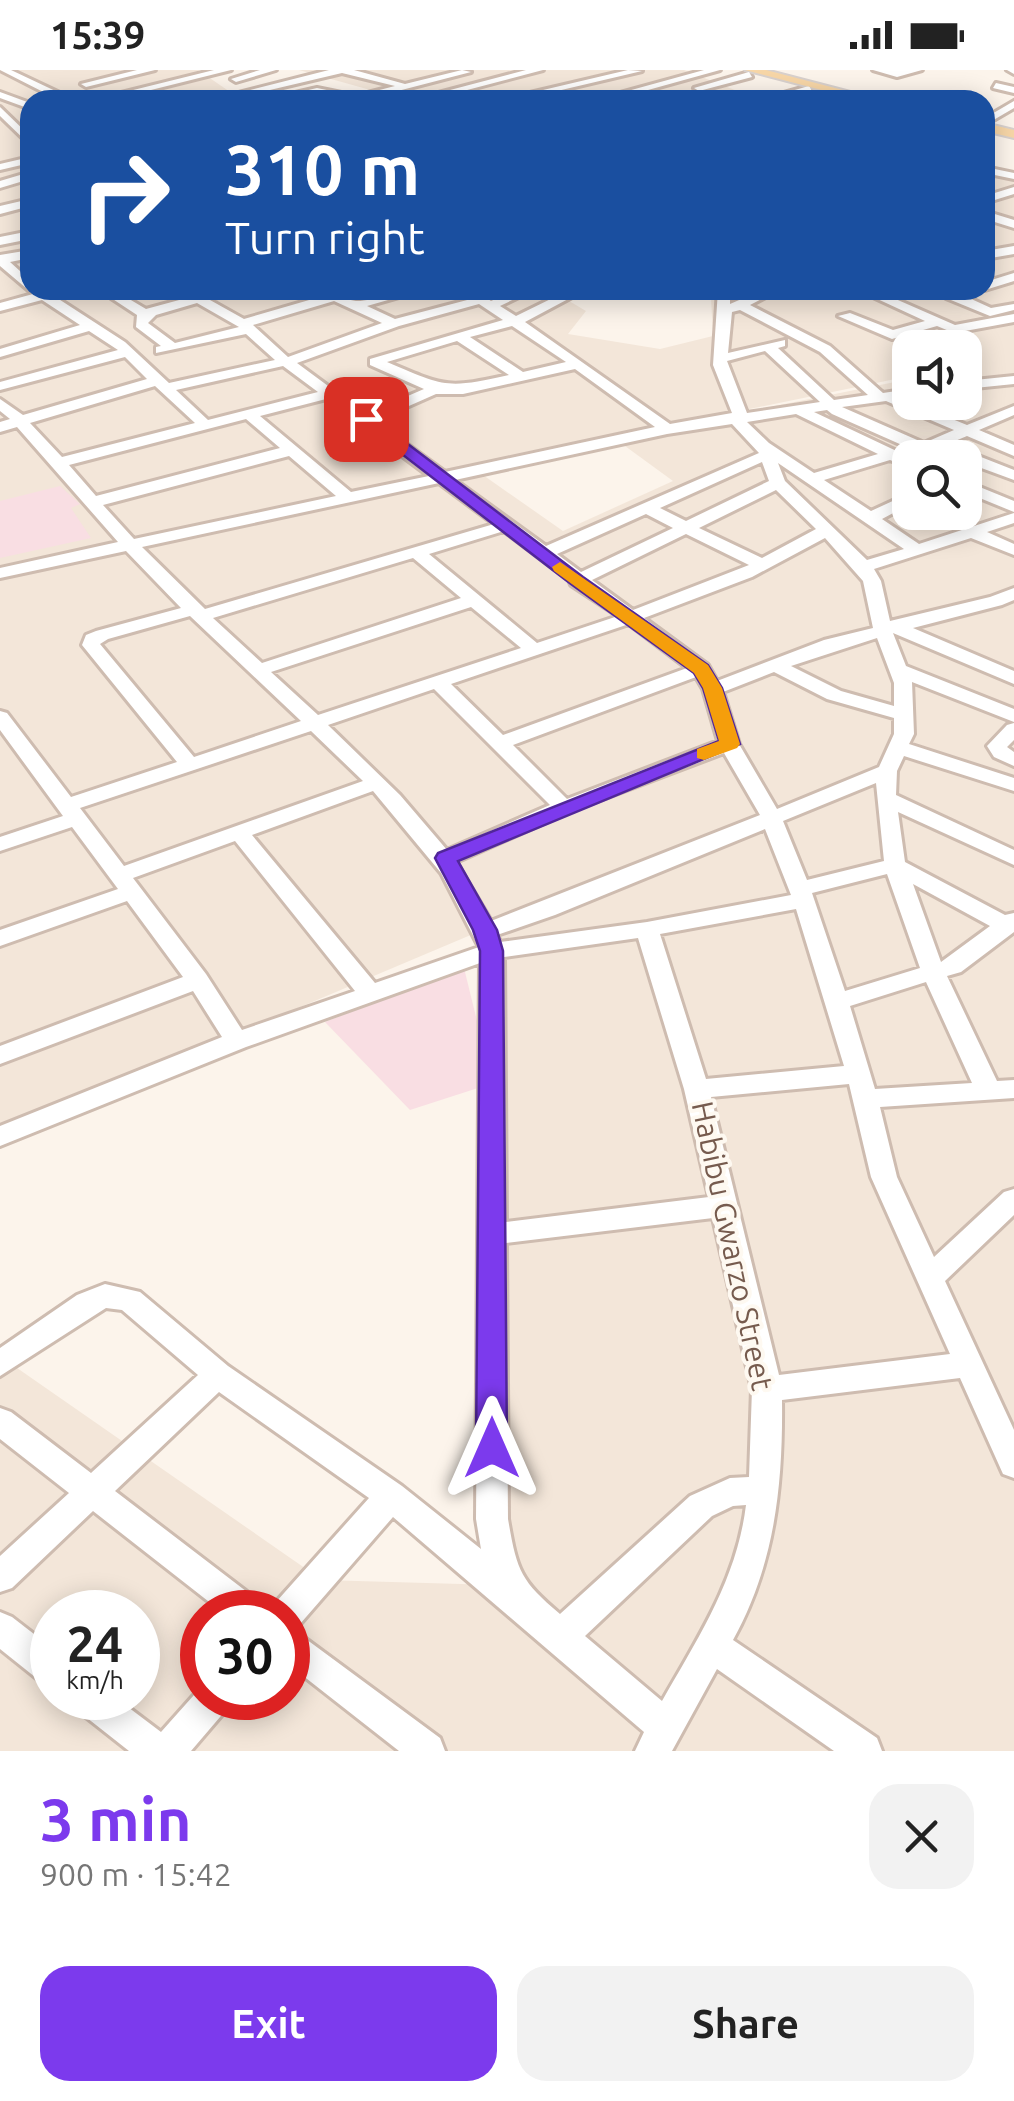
<!DOCTYPE html>
<html lang="en">
<head>
<meta charset="utf-8">
<style>
  body { margin:0; font-family:Ubuntu,sans-serif; background:#f2f2f2; color:#222; height:100vh; display:flex; flex-direction:column; font-size:38px; white-space:nowrap }
  * { box-sizing:border-box; margin:0 }
  p { font-size:32px; color:#767676 }
  .icon { flex:none; width:55px; height:55px; fill:none; stroke:currentColor; stroke-width:2; stroke-linecap:round; stroke-linejoin:round }
  .map { position:relative; height:1681px; overflow:hidden }
  .side { display:flex; flex-direction:column; background:#fff; flex:1 }
  .side>* { flex:none }
  .banner { position:absolute; left:20px; top:20px; width:975px; height:210px; border-radius:30px; box-shadow:0 5px 25px #0003; background:#1a4fa0; color:#fff; overflow:hidden }
  .tools { position:absolute; left:892px; top:260px; display:grid; gap:20px }
  .tools a { display:grid; place-items:center; width:90px; height:90px; border-radius:20px; background:#fff; box-shadow:0 5px 25px #0003; font-size:50px }
  .speed { position:absolute; left:30px; top:1520px; display:flex; gap:20px; font-size:50px; font-weight:700; text-align:center }
  .speed>* { display:grid; place-content:center; width:130px; height:130px; border-radius:50%; background:#fff; box-shadow:0 5px 25px #0003; line-height:1 }
  .speed small { font-size:25px; font-weight:400 }
  .speed .limit { border:15px solid #d22; background:#fff; color:#111 }
  .pin { position:absolute; display:grid; place-items:center; width:85px; height:85px; color:#fff; margin:-42px; border-radius:20px; box-shadow:0 5px 15px #0006 }
  .me { position:absolute; width:110px; margin:-55px; rotate:0deg; stroke-linejoin:round; filter:drop-shadow(0 0 8px #0008) }
  .turn { display:flex; align-items:center; gap:35px; height:210px; padding:0 40px; font-size:45px }
  .turn .icon { width:130px; height:130px; stroke-width:2.5 }
  .turn b { display:block; font-size:70px; line-height:85px }
  .round { display:grid; place-items:center; flex:none; width:105px; height:105px; border-radius:30px; background:#f2f2f2 }
  .head { display:flex; align-items:center; justify-content:space-between; height:170px; padding:0 40px }
  h1 { font-size:60px; font-weight:700; line-height:75px; color:#7c3aed }
  .primary-button { display:flex; gap:20px; margin-top:auto; padding:20px 40px }
  .primary-button a { flex:1; height:115px; border-radius:30px; background:#7c3aed; color:#fff; font-size:40px; font-weight:700; line-height:115px; text-align:center }
  .primary-button a+a { background:#f2f2f2; color:#222 }
  .status { display:flex; justify-content:space-between; align-items:center; height:70px; padding:0 50px; background:#fff; direction:ltr }
  .status svg { height:28px; fill:currentColor }
  .map>svg:first-child { display:block }
</style>
</head>
<body>
<div class="status"><b>15:39</b><svg viewBox="0 0 49 12"><path d="M0 12V9h3v3zM5 12V6h3v6zM10 12V3h3v9zM15 12V0h3v12zM26 1h20v11H26zM47 4h2v5h-2z"/></svg></div>
<div class="map">
<svg width="1014" height="1681" viewBox="0 0 1014 1681">
  <rect width="100%" height="100%" fill="#fcf4eb"/>
  <g fill="#f3e6d9" fill-rule="evenodd">
    <path d="M0,0H198L236,26L212,30H30V220H574L564,228L586,241L568,264L660,279L713,266L711,228L702,220H985V99L1014,105V309L965,306V278H910V306L435,404L0,500Z"/>
    <path d="M299,0H684L760,30H365L381,23Z"/>
    <path d="M965,308L1014,312V1681H0V1295L7,1291L322,1510L496,1515L492,856L0,1064V503L473,398L563,461L673,411L614,368L910,309V332H965ZM910,388H965V442H910ZM52,1542H138V1628H52ZM202,1542H288V1628H202Z"/>
  </g>
  <g fill="#f9dee3">
    <path d="M60,416L80,434L71,438L91,468L0,488V431Z"/>
    <path d="M464,898L479,959L478,1018L410,1040L325,952Z"/>
  </g>
  <g fill="none" stroke-linecap="round" stroke-linejoin="round">
    <defs>
      <g id="minor">
        <path d="M0,0H11L66,26L89,27L59,30Z"/>
        <path d="M137,0H155L86,17L81,14Z"/>
        <path d="M214,0H231L111,30H93Z"/>
        <path d="M260,0H276L236,12L231,9Z"/>
        <path d="M329,0H354L405,14L462,0L471,2L363,30L291,24L317,18L356,26L395,16L342,3L228,30H211Z"/>
        <path d="M526,0H543L429,30H412Z"/>
        <path d="M628,0L642,1L519,30H500Z"/>
        <path d="M704,0H720L612,30H595Z"/>
        <path d="M873,0H922L897,7Z"/>
        <path d="M1007,0H1014V4Z"/>
        <path d="M749,2L752,7L699,21L694,18Z"/>
        <path d="M996,13L1014,17V23L993,18Z"/>
        <path d="M809,16L812,21L776,30H759Z"/>
        <path d="M0,22L30,33V39L0,28Z"/>
        <path d="M1014,31V38L985,55V48Z"/>
        <path d="M0,37L30,66V75L0,46Z"/>
        <path d="M30,87V93L0,100V94Z"/>
        <path d="M985,97L1014,103V109L985,103Z"/>
        <path d="M30,102V109L0,118V111Z"/>
        <path d="M1014,117V124L985,133V126Z"/>
        <path d="M30,129V136L0,144V136Z"/>
        <path d="M985,141L1014,150V158L985,149Z"/>
        <path d="M30,161V169L0,175V167Z"/>
        <path d="M1014,176V184L985,189V181Z"/>
        <path d="M30,180V188L10,192L30,210V220L54,221V226L125,272L169,313L275,290L246,264L156,283V277L161,276L136,257L137,245L99,220H114L146,239L216,220H237L210,230L244,249L323,226L315,220C334,220 341,229 356,231C369,232 403,220 423,220L367,236L395,249L471,229L464,220H475L491,231L516,220H533L500,236L516,246L569,220H585L525,252L670,354L732,343L713,295L718,220H730V234L762,220H779L750,235L830,276L883,323L910,319V327L904,328L910,332L967,355L1014,336V345L979,360L1014,375V386L967,366L948,374L1014,400V410L965,392V388L934,380L910,388V398L890,390L824,410L871,441L910,423V434L882,449L919,474L1014,443V453L987,462L1014,474V485L971,468L874,499L881,511L890,551L990,527L1014,518V530L1002,535L913,558L1014,601V614L893,563L906,596L1014,639V652L912,612L914,664L909,674L1014,708V721L904,686L897,701L896,725L1014,780V795L898,742L905,792L1005,845L1014,843V862L961,902L947,906L997,1011L1014,1010V1028L880,1037L897,1107L934,1187L1004,1122L1014,1119V1145L945,1211L1014,1360V1408L1003,1404L960,1308L782,1330C783,1415 775,1494 733,1570L877,1668L882,1681H834L717,1599L672,1681H635L644,1662L393,1447L300,1554L291,1558L440,1668L445,1681H399L288,1594V1542H272L276,1532L369,1428L219,1322L115,1421L259,1531L263,1542H222L93,1441L12,1518L0,1522V1486L69,1423L0,1369V1338L11,1342L91,1403L198,1305L122,1240L106,1238L0,1306V1278L77,1225L105,1214L140,1222L228,1296L402,1416L481,1479L476,1449L480,893L246,977L0,1076V1056L222,967L193,921L0,994V976L183,907L127,831L0,876V860L118,819L72,757L0,781V767L63,746L0,660V641L7,643L71,727L177,692L82,575L86,565L96,561L181,538L126,481L0,508V498L118,472L17,357L0,362V352L10,349L0,341V329L23,345L147,309L125,287L0,320V312L118,280L89,261L0,287V279L80,255L42,230L0,241V233L33,224L0,196V185ZM334,231L382,253L288,287L253,255ZM197,233L239,257L175,273L148,253L156,245ZM479,234L503,250L370,289V295L424,319L366,344L297,293L399,256ZM740,240L820,282L868,325L834,330L778,278L785,276V270L728,283L732,242ZM512,256L566,292L523,302L470,267ZM457,271L509,305C446,319 446,317 387,292ZM765,281L820,332L747,343L727,291ZM283,296L318,322L208,350L176,320ZM575,299L655,357L445,402L375,351L436,324H463ZM155,316L195,353L62,387L30,353ZM326,329L429,406L351,422L260,346ZM886,331L954,360L924,373L842,337ZM827,340L832,344L911,379L905,385L814,342ZM796,344L878,384L814,403L769,373L747,352ZM246,349L280,378L96,426L69,395ZM732,354L759,383L546,476L455,410L667,364ZM289,386L336,426L134,469L103,435ZM762,392L769,411L686,451L660,438ZM778,393L904,479L867,490L785,411ZM439,413L494,454L205,539L142,477ZM776,420L816,459L762,488L699,458ZM646,444L673,458L581,502L557,484ZM504,461L569,510L571,515L618,546L537,573L429,484ZM686,464L749,495L633,540L592,510ZM825,468L863,511L873,558L824,570L717,611L708,595L644,548L752,507ZM413,488L461,528L262,593L213,548ZM471,537L521,578L318,645L271,602ZM190,546L301,651L194,687L100,574L108,569ZM629,554L687,598L503,665L451,614ZM877,568L894,613V636L841,621L791,596ZM774,602L827,629L894,648V664L879,697L777,739L739,674L723,622ZM696,607L703,619L718,671L567,729L513,675ZM434,619L550,735L447,780L400,725L328,655ZM311,661L363,711L124,796L80,738ZM724,683L760,745L491,851L456,792L571,741ZM876,713L884,791L807,810L783,751ZM373,721L441,803L479,877L375,913L252,765ZM765,759L791,825L647,852L500,872L497,865L555,845ZM235,771L355,921L242,960L206,904L133,808ZM887,804L920,898L845,921L812,823ZM913,814L990,856L941,892ZM796,839L844,996L706,1009L660,864ZM638,868L684,1019L709,1127L506,1152L504,887ZM926,912L972,1013L875,1019L850,936ZM849,1014L871,1107L950,1284L779,1305L711,1027ZM713,1148L752,1319L749,1407L730,1408L690,1426L560,1544C520,1510 517,1501 508,1449L506,1173ZM746,1435C737,1509 698,1568 662,1631L585,1566L712,1446L733,1436Z"/>
        <path d="M1014,203V211L985,220V212Z"/>
        <path d="M858,220H875L955,255L1014,244V252L954,263L937,256L892,269L838,246L850,243L893,260L925,251Z"/>
        <path d="M946,222H956L991,238L1014,234V240L990,246L946,228Z"/>
        <path d="M1014,306V314L965,319V311Z"/>
        <path d="M965,411L1014,431V442L965,422Z"/>
        <path d="M1014,653V670L1007,677L1014,682V696L994,687L987,676L1007,655Z"/>
        <path d="M0,1542L12,1547L52,1578V1615L40,1611L0,1579Z"/>
        <path d="M202,1616V1628H231L226,1640L191,1681H129L77,1640L72,1628H116L161,1662Z"/>
      </g>
      <g id="major">
        <path d="M745,0H766L881,30H860Z"/>
        <path d="M985,53L1014,60V68L985,61Z"/>
      </g>
    </defs>
    <use href="#minor" stroke="#cebcb0" stroke-width="6"/>
    <use href="#major" stroke="#d9d1cd" stroke-width="4"/>
    <use href="#minor" fill="#fff" fill-rule="evenodd"/>
    <use href="#major" fill="#f7d6a7" fill-rule="evenodd"/>
  </g>
  <path fill="#7c3aed" stroke="#51269a" stroke-width="2.5" d="M360,346H371L583,507L708,595L722,618L740,674L458,791L497,860L503,881L507,1378L503,1387L492,1391L481,1387L476,1378L480,881L473,860L435,788L438,783L719,671L703,618L694,603L571,514L360,352Z"/>
  <path fill="#f59e0b" d="M560,492L708,595L722,618L740,674L737,678L704,690L697,688V679L719,671L703,618L694,603L554,501L552,497Z"/>
  <g text-anchor="middle" stroke-width="8" stroke-linejoin="round" paint-order="stroke">
    <g font-size="30" fill="#765b4e" stroke="#fef9f1">
      <text transform="translate(732 1176) rotate(78)" y="10">Habibu Gwarzo Street</text>
    </g>
  </g>
</svg>
<div class="tools">
<a><svg class="icon" aria-label="sound" viewBox="0 0 24 24"><path d="M4 9h4l5-4v14l-5-4H4zM17 9q2 3 0 6"/></svg></a>
<a><svg class="icon" aria-label="search" viewBox="0 0 24 24"><circle cx="10" cy="10" r="6"/><path d="M15 15l6 6"/></svg></a>
</div>
<div class="speed"><div>24<small>km/h</small></div><div class="limit">30</div></div>
<div class="pin" style="left:366px;top:349px;background:#d93025"><svg class="icon" aria-label="arrive" viewBox="0 0 24 24"><path d="M6 21V4h12l-3 4 3 4H6"/></svg></div>
<svg class="me" style="left:492px;top:1378px" viewBox="-20 -20 40 40"><path d="M0-17L14 15 0 8-14 15z" fill="#7c3aed" stroke="#fff" stroke-width="4"/></svg>
<div class="banner">
<div class="turn"><svg class="icon" aria-label="right" viewBox="0 0 24 24"><path d="M7 20v-9h11M14 6l5 5-5 5"/></svg><div><b>310 m</b>Turn right</div></div>
</div>
</div>
<section class="side">
<div class="head"><div><h1>3 min</h1><p>900 m · 15:42</p></div><a class="round"><svg class="icon" aria-label="close" viewBox="0 0 24 24"><path d="M6 6l12 12M18 6L6 18"/></svg></a></div>
<div class="primary-button"><a>Exit</a><a>Share</a></div>
</section>
</body>
</html>
